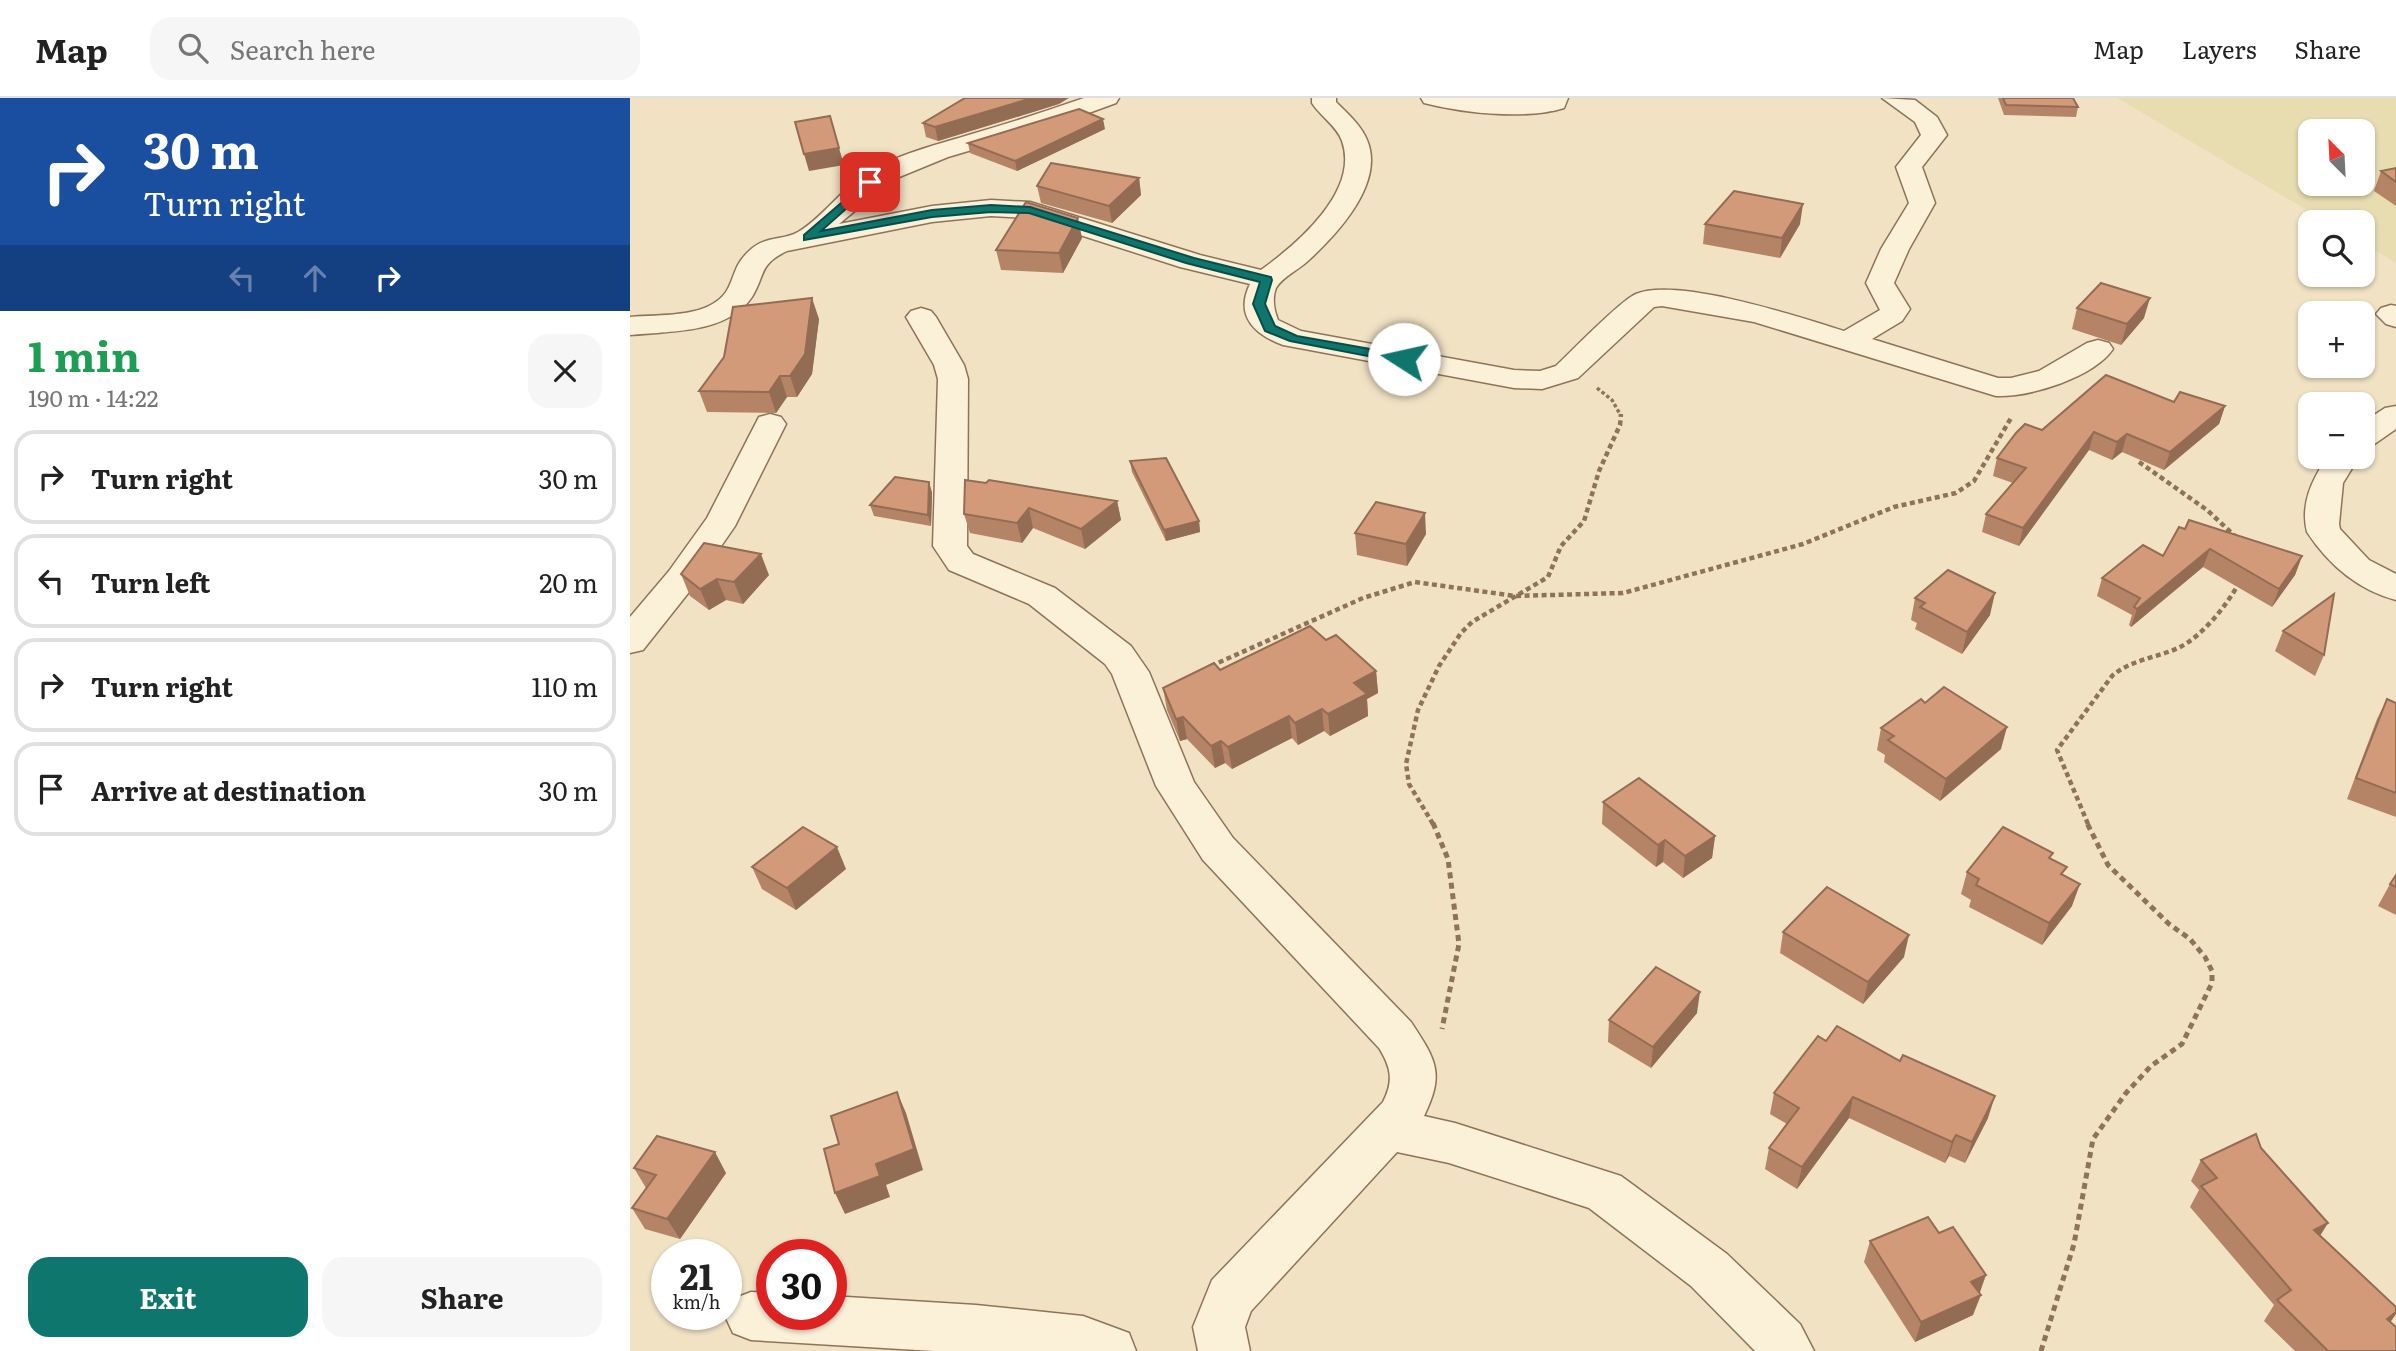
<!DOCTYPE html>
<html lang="en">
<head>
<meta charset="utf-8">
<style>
  body { margin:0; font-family:Literata,serif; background:#f6f6f6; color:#222; height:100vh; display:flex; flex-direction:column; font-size:26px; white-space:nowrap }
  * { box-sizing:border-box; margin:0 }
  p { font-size:23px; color:#767676 }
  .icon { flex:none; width:38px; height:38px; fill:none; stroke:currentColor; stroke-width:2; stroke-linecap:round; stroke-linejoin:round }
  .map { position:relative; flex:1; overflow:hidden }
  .sheet { display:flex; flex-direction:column; background:#fff; width:630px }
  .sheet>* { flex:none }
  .hud { background:#1a4fa0; color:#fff; overflow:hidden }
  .needle { width:46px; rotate:336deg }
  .fabs { position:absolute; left:1668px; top:21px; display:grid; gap:14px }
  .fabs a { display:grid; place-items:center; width:77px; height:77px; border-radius:14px; background:#fff; box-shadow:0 2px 5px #0004; font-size:35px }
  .speed { position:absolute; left:21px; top:1141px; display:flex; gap:14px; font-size:35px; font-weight:700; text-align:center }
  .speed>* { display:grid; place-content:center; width:91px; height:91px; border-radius:50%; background:#fff; box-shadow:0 2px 5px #0004; line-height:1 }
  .speed small { font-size:18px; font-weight:400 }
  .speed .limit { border:10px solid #d22; background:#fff; color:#111 }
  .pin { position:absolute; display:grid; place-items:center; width:60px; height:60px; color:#fff; margin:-30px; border-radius:14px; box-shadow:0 4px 10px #0006 }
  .me { position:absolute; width:77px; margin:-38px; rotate:280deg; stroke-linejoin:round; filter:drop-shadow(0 0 5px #0008) }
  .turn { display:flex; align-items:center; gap:24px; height:147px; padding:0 28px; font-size:32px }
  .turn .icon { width:91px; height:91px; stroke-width:2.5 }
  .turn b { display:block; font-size:49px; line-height:60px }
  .lanes { display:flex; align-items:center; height:66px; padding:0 28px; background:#0003; justify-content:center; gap:35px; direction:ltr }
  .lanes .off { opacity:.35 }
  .round { display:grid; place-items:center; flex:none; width:74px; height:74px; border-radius:21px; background:#f6f6f6 }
  .summary { display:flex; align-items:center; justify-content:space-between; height:119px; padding:0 28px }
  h1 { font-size:42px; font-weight:700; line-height:52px; color:#1e9e55 }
  .primary-button { display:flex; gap:14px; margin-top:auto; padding:14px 28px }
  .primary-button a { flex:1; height:80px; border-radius:21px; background:#0f766e; color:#fff; font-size:28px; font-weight:700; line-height:80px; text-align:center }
  .primary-button a+a { background:#f6f6f6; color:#222 }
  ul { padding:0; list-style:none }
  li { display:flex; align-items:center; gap:21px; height:94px; margin:0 14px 10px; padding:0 14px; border:4px solid #e0e0e0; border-radius:21px }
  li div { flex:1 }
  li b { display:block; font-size:26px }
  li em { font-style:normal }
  header { display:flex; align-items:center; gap:42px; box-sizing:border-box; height:98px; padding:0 35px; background:#fff; border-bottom:2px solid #e0e0e0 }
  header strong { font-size:33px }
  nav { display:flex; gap:38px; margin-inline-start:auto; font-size:24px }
  .search { width:490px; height:63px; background:#f6f6f6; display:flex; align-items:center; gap:18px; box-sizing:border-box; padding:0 24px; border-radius:21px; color:#767676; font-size:26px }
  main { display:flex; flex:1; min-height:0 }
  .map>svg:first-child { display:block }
</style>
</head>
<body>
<header>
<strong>Map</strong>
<div class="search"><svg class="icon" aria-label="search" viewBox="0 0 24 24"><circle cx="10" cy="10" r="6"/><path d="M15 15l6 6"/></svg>Search here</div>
<nav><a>Map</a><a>Layers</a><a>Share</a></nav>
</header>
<main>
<section class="sheet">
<div class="hud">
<div class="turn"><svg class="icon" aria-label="right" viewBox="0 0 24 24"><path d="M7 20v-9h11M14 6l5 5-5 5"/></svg><div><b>30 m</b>Turn right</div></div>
<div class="lanes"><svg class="icon off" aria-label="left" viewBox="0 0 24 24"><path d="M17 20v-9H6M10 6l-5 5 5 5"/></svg><svg class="icon off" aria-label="ahead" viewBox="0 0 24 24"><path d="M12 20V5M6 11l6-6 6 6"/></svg><svg class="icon" aria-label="right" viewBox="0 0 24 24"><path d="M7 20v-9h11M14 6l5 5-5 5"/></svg></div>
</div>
<div class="summary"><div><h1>1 min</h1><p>190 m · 14:22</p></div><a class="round"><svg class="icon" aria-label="close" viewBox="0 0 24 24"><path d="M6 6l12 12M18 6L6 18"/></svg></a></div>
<ul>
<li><svg class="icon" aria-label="right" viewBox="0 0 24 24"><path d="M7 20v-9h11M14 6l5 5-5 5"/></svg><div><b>Turn right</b></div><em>30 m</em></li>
<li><svg class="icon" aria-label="left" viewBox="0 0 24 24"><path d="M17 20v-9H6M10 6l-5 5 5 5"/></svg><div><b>Turn left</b></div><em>20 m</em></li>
<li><svg class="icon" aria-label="right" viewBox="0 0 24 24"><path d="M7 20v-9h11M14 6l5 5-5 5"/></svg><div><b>Turn right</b></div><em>110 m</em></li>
<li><svg class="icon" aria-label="arrive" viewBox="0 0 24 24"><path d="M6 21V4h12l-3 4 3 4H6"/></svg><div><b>Arrive at destination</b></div><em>30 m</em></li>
</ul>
<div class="primary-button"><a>Exit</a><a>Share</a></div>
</section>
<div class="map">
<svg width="1766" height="1253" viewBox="0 0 1766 1253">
  <rect width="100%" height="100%" fill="#f1e2c4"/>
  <path fill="#e8ddb1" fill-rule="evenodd" d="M1487,0H1766V165L1733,145L1732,124H1697ZM1680,33H1732V86H1680Z"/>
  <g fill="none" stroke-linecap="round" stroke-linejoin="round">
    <defs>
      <g id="minor">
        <path d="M454,0H489L486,5L423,28L318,59L262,82L209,126L302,108L361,102L400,104L570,157L631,172C667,146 730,93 712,43C707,28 690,18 682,5V0H706V4C717,15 731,27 737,42C755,85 708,135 679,162C670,171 652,179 646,190C642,200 644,212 648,222L671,233L884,272L910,273L926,268C942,253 991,202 1006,196C1048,179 1169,219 1214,233L1250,212L1236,185L1251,151L1279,105L1266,69L1291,37L1285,24L1252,0L1285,2L1307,19L1317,37L1292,69L1305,105L1279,151L1264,185L1280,211L1272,223L1242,241L1368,280H1381L1409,273L1457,245L1468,242L1479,245L1483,251C1463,280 1400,299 1366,298L1124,224L1032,208L1024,209L948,280L912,291L884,290L653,247C626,237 604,219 620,186L550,169L397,120L361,118L302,124L157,153C128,167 136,176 122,199C97,236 39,233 0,237V219C28,216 77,221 96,194C105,180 103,168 119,153C136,137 152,143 168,134C193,120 214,87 242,72C272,55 309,46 342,36C380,25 417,13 454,0Z"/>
        <path d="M791,0H938L934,10C896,22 833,15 794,5Z"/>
        <path d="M1761,207L1766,208V229L1756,226L1746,216L1751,210Z"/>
        <path d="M291,210L301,213L306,219L334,267L338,281L337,448L343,456L425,490L501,548L519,574L564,684L603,740L781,924C806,962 815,975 794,1018L825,1025L991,1078L1097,1156L1170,1226L1184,1253H1125L1061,1188L959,1110L819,1065L767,1054L621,1213L615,1229L620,1253H568L563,1229L582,1182L753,1004C764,983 761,969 749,950L573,762L526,688L482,576L475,566L399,506L319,472L303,448L308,281L304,267L276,219L281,213Z"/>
        <path d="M1766,308V331L1743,347L1732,349V325L1755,310Z"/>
        <path d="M140,316L151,319L156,326L105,428L63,489L13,552L0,555V519L39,473L77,420L129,319Z"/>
        <path d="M1697,359H1729L1713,385L1709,426L1710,431L1739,462L1766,476V502C1728,492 1698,466 1677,434C1670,406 1682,382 1697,359Z"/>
        <path d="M121,1194L142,1195V1216H201V1198L346,1207L453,1218L499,1235L506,1253H304L121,1242L103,1235L95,1218L103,1201Z"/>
      </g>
    </defs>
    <use href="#minor" stroke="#8e7359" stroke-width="3"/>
    <path stroke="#8e7359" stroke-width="3.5" stroke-dasharray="3.5 2.5" stroke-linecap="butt" d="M967,290L982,302L991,318"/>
    <g stroke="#8e7359" stroke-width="4.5" stroke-dasharray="5 3.5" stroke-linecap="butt">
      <path d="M1509,364L1577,412L1607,440"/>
      <path d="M581,568L733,500L785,484L885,498L993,495L1173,446L1264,409L1326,395L1344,383L1381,320"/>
      <path d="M803,726L779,686L776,666L788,612L809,568L831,535L842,524L918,479L931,448L954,423L969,373L990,327L991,316"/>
      <path d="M1458,726L1427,652L1482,578C1500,562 1526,560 1548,550C1572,539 1597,507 1609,485"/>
    </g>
    <g stroke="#8e7359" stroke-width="5" stroke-dasharray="6 4.5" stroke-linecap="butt">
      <path d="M803,725L818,761L829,846L812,931"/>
      <path d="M1411,1253L1444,1146L1463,1041L1496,995L1521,968L1552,946L1582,885V873L1575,859L1560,841L1539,826L1478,767L1457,725"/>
    </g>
    <use href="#minor" fill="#fbf0d8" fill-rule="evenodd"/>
  </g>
  <g fill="#b58467">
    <path d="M1368,0H1443L1448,9L1446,19L1374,17Z"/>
    <path d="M429,6L308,43L296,39L293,25Z"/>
    <path d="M475,31L387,73L340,55L338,45Z"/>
    <path d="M1766,70V108L1744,93L1751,73Z"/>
    <path d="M509,80L511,97L482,125L411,105L407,88Z"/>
    <path d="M1075,126H1170L1150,160L1073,146Z"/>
    <path d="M452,140L433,175L371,172L366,152Z"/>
    <path d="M1447,210L1514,220L1491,247L1442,231Z"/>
    <path d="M189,221L182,276L167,299H157L146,315L77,314L69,293Z"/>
    <path d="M1595,308L1589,326L1534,372L1492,354L1482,362L1459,352L1389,448L1352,434L1356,416L1383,385L1363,378L1367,360L1412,332Z"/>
    <path d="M500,363L569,423L570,434L536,443L502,374Z"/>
    <path d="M299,384L302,395L301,428L244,418L240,407Z"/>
    <path d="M356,385L487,403L491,422L455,451L403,430L392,445L340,435L334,416Z"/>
    <path d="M1549,429L1672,458L1665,477L1642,509L1573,469L1501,529L1499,527L1502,517L1467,498L1472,480L1533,458Z"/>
    <path d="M725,435L796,436L777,468L727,457Z"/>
    <path d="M51,476L139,477L113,506L96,502L79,512L60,498Z"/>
    <path d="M1285,500L1360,517L1332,556L1285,531L1287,525L1281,522Z"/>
    <path d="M1653,533L1694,557L1685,578L1645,553Z"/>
    <path d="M696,542L746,573L748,595L737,601L738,618L700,638L694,633L668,647L662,640L602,671L595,665L585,670L557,641L550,643L537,612L533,590L590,572Z"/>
    <path d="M1757,601L1766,605V719L1717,701L1747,621Z"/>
    <path d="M1295,605L1371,651L1310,703L1254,664L1255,657L1247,652L1251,630Z"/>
    <path d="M973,704L1085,738L1082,760L1053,780L1033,764L1026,769L972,726Z"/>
    <path d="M1421,761L1434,778L1442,808L1412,847L1339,809L1341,802L1331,796L1337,774Z"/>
    <path d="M122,769L216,771L166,812L132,791Z"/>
    <path d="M1766,777V817L1748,808L1760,786Z"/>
    <path d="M1153,834L1274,859L1233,906L1150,855Z"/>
    <path d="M1067,915L1021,970L978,944L979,922Z"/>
    <path d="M1196,943L1358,1020L1335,1065L1319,1058L1315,1065L1219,1020L1167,1091L1135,1071L1139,1050L1157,1026L1140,1016L1144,995Z"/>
    <path d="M1631,1050L1698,1125L1690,1138L1760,1224L1766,1253H1665L1634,1223L1644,1207L1560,1109L1569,1092L1561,1083L1571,1062Z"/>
    <path d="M4,1070L96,1075L50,1141L15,1131L2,1110L16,1090Z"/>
    <path d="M1240,1143L1349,1196L1343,1217L1285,1244L1234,1164Z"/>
  </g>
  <g fill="#936c54">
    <path d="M402,0H439L429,6L308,43L305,29Z"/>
    <path d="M473,21L475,31L387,73L385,63Z"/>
    <path d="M209,50L214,67L179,73L174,56Z"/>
    <path d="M509,80L511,97L482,125L479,108Z"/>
    <path d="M1173,106L1170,126L1150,160L1152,140Z"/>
    <path d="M448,120L452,140L433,175L429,155Z"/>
    <path d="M182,200L189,221L182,276L167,299L160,278Z"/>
    <path d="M1520,200L1514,220L1491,247L1497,226Z"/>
    <path d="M150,278L157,299L146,315L139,294Z"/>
    <path d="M1595,308L1589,326L1534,372L1540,354Z"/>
    <path d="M1464,334L1459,352L1389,448L1393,430Z"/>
    <path d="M1497,336L1492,354L1482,362L1487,344Z"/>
    <path d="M299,384L302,395L301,428L298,417Z"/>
    <path d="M487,403L491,422L455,451L451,431Z"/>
    <path d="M399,410L403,430L392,445L387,425Z"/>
    <path d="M795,415L796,436L777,468L776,446Z"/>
    <path d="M569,423L570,434L536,443L534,432Z"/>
    <path d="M1580,451L1573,469L1501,529L1507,511Z"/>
    <path d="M131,456L139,477L113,506L104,484Z"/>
    <path d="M1672,458L1665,477L1642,509L1649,491Z"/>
    <path d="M87,481L96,502L79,512L70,491Z"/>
    <path d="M1365,495L1360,517L1332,556L1337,534Z"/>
    <path d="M746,573L748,595L737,601L738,618L700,638L698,616L724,585Z"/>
    <path d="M692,611L694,633L668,647L665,625Z"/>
    <path d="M659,618L662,640L602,671L598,649Z"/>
    <path d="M553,619L557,641L550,643L546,621Z"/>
    <path d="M1377,629L1371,651L1310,703L1316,681Z"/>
    <path d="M591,643L595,665L585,670L581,648Z"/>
    <path d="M1085,738L1082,760L1053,780L1055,758Z"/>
    <path d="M1035,742L1033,764L1026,769L1028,747Z"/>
    <path d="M207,749L216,771L166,812L157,790Z"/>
    <path d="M1450,786L1442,808L1412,847L1419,825Z"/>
    <path d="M1279,837L1274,859L1233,906L1238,884Z"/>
    <path d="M1070,894L1067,915L1021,970L1023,949Z"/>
    <path d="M267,994L276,1015L293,1072L256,1087L260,1099L215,1116L205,1095L246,1066Z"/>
    <path d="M1365,998L1358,1020L1335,1065L1342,1044Z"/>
    <path d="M1223,999L1219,1020L1167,1091L1172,1069Z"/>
    <path d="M1326,1037L1319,1058L1315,1065L1322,1044Z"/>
    <path d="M85,1054L96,1075L50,1141L37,1121Z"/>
    <path d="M1698,1125L1685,1145L1684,1132Z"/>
    <path d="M1356,1177L1349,1197L1341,1184Z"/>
    <path d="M1351,1197L1343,1217L1285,1244L1291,1224Z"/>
    <path d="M1766,1214V1216L1755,1232L1757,1221Z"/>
  </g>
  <g fill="#d29a78" stroke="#936c54" stroke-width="2">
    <path d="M335,0H402L305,29L293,25Z"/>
    <path d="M1373,0H1443L1448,9L1376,7Z"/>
    <path d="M449,11L473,21L385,63L338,45Z"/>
    <path d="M200,18L209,50L174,56L165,24Z"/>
    <path d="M421,65L509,80L479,108L407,88Z"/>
    <path d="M1766,70V84L1751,73Z"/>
    <path d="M1104,93L1173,106L1152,140L1075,126Z"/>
    <path d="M396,104L448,120L429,155L366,152Z"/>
    <path d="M1471,185L1520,200L1497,226L1447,210Z"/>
    <path d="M182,200L175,256L160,278H150L139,294L69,293L94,259L103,209Z"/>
    <path d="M1476,277L1544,304L1550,294L1595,308L1540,354L1497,336L1487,344L1464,334L1393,430L1356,416L1396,370L1367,360L1386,335L1395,326L1412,332Z"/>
    <path d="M536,360L569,423L534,432L500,363Z"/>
    <path d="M265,379L299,384L298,417L240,407Z"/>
    <path d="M335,382L356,385L359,382L487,403L451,431L399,410L387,425L334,416Z"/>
    <path d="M746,404L795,415L776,446L725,435Z"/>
    <path d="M1559,422L1672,458L1649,491L1580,451L1507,511L1504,509L1510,500L1472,480L1513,447L1533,458L1549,429L1555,431Z"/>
    <path d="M74,445L131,456L104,484L87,481L70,491L51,476Z"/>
    <path d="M1318,472L1365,495L1337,534L1290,509L1295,505L1285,500Z"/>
    <path d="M1704,496L1694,557L1653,533Z"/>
    <path d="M680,528L696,542L706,537L746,573L724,585L737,596L698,616L692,611L665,625L659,618L598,649L591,643L581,648L553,619L546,621L533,590L584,565L590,572Z"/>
    <path d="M1314,589L1377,629L1316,681L1258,642L1264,638L1251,630L1291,601L1295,605Z"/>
    <path d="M1757,601L1766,605V695L1726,680Z"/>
    <path d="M1009,680L1085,738L1055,758L1035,742L1028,747L973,704Z"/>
    <path d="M173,729L207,749L157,790L122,769Z"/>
    <path d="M1373,729L1423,755L1419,760L1437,769L1431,776L1450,786L1419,825L1346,787L1349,781L1337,774Z"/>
    <path d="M1766,777V789L1760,786Z"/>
    <path d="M1197,789L1279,837L1238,884L1153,834Z"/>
    <path d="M1026,869L1070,894L1023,949L979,922Z"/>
    <path d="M1207,928L1270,963L1273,957L1365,998L1342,1044L1326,1037L1322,1044L1223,999L1172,1069L1139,1050L1169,1010L1144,995L1188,938L1196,943Z"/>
    <path d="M267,994L284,1051L246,1066L250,1078L205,1095L194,1051L209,1046L201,1018Z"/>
    <path d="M1626,1036L1631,1050L1698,1125L1684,1132L1766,1209V1214L1757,1221L1766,1229V1253H1698L1647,1202L1661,1192L1571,1088L1587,1080L1571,1062Z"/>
    <path d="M27,1038L85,1054L37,1121L2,1110L26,1077L4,1070Z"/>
    <path d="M1298,1119L1309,1135L1323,1129L1356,1177L1341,1184L1351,1197L1291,1224L1240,1143Z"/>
  </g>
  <path fill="#0f766e" stroke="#0a4d48" stroke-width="2" d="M240,80L244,81V86L191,133L302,112L361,107L400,109L564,160L641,179L642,182L635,206L645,228L667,238L774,257L781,261L774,265L660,243L635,233L623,206L630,184L556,165L399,115L361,114L302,119L174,142V137Z"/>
</svg>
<div class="fabs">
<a><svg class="needle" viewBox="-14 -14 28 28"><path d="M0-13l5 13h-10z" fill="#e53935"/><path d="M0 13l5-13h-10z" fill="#767676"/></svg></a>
<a><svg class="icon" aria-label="search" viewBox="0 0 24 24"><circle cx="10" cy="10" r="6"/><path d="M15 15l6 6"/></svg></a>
<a>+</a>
<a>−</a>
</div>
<div class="speed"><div>21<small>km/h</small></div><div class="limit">30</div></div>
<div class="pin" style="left:240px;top:84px;background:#d93025"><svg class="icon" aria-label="arrive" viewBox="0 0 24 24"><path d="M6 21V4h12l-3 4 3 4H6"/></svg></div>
<svg class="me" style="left:774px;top:261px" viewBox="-20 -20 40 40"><circle r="19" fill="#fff"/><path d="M0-13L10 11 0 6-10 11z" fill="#0f766e"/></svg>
</div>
</main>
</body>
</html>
